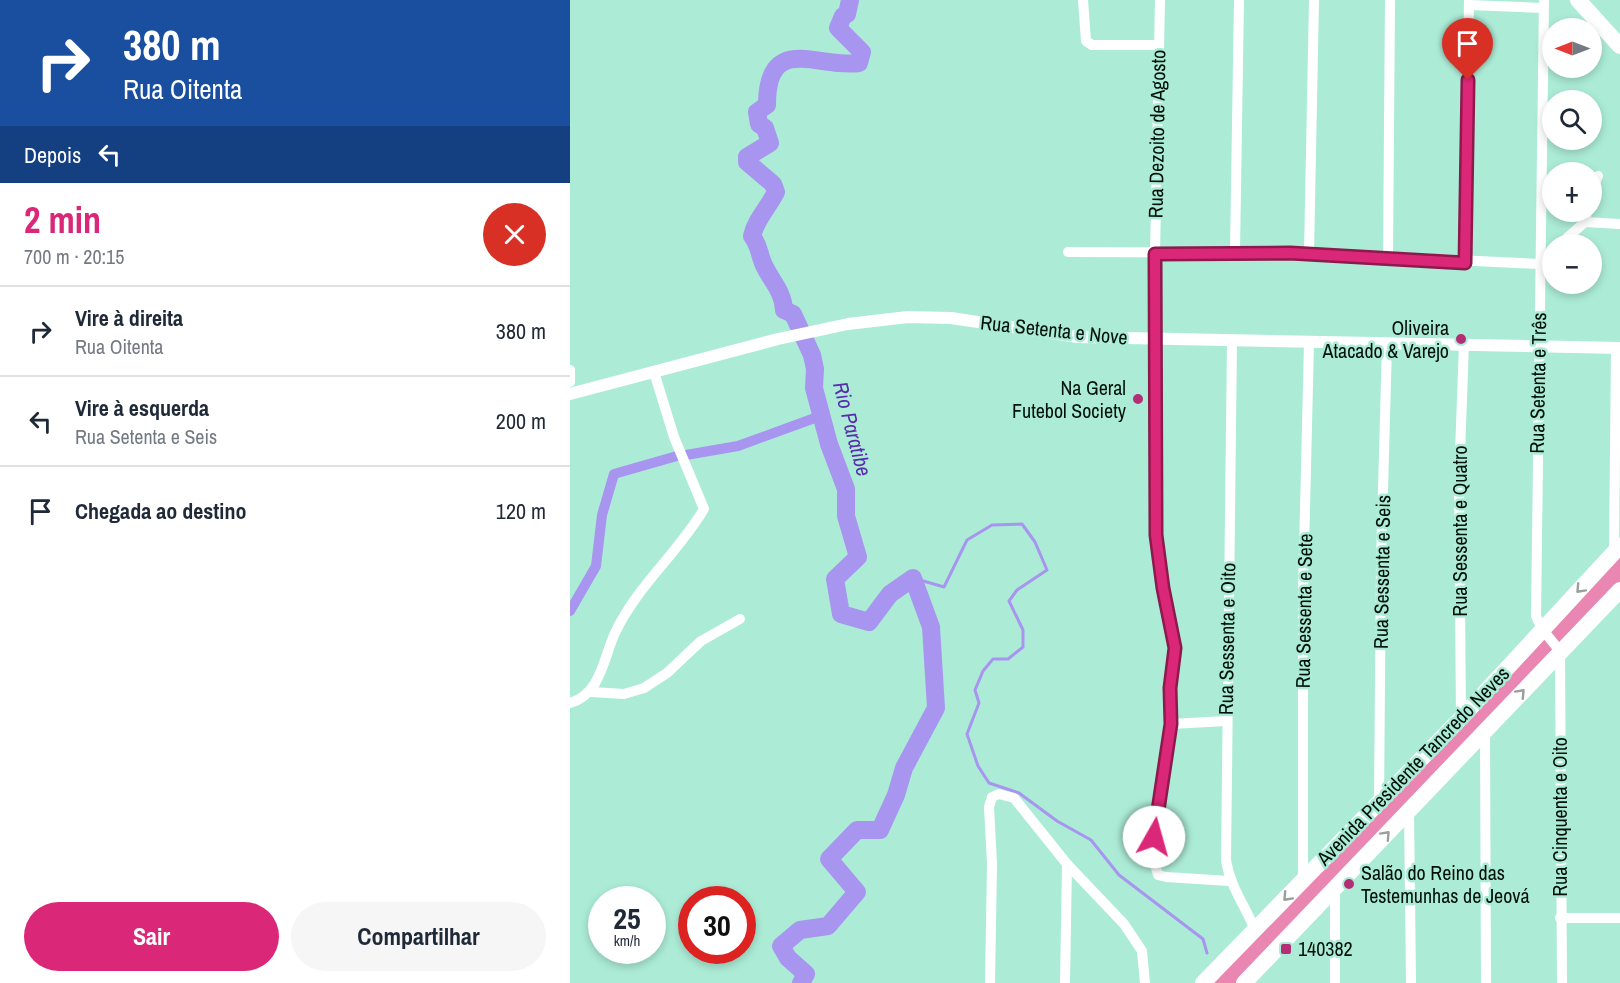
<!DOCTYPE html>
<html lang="pt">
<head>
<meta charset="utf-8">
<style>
  body { margin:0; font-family:"Archivo Narrow",sans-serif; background:#f6f6f7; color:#1f2937; height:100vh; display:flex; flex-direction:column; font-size:22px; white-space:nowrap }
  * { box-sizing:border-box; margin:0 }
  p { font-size:20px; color:#747a83 }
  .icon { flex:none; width:33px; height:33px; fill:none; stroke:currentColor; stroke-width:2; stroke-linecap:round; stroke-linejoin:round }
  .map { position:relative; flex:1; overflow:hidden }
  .details { display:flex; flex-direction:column; background:#fff; width:570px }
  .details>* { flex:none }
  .banner { background:#1a4fa0; color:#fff; overflow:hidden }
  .needle { width:39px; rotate:270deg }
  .tools { position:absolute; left:972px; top:18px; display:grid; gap:12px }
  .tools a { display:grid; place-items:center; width:60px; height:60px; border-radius:50%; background:#fff; box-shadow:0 3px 9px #0003; font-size:30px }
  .speed { position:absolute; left:18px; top:886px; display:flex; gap:12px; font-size:30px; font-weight:700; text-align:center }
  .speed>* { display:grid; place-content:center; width:78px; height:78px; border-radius:50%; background:#fff; box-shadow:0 3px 9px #0003; line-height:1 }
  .speed small { font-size:15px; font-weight:400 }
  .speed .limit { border:9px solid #d22; background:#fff; color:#111 }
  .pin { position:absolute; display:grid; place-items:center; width:51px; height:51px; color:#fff; margin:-62px -26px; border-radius:50% 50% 50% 0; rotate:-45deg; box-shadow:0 0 6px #0007 }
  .pin .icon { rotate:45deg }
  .me { position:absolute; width:66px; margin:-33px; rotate:7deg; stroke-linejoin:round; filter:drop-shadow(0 0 4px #0008) }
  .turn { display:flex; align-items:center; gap:21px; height:126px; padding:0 24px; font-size:27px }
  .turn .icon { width:78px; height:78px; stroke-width:2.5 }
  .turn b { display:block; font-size:42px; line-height:51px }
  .then { display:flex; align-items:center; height:57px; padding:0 24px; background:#0003; gap:12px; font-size:22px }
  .round { display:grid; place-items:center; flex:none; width:63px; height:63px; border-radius:32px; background:#f6f6f7 }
  .head { display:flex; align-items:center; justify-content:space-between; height:102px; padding:0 24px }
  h1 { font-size:36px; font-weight:700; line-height:45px; color:#db2777 }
  .button { display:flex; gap:12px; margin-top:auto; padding:12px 24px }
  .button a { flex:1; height:69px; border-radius:36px; background:#db2777; color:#fff; font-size:24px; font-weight:700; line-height:69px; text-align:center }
  .button a+a { background:#f6f6f7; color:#1f2937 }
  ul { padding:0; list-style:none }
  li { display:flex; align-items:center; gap:18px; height:90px; padding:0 24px; border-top:2px solid #e0e1e3 }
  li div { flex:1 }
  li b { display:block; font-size:22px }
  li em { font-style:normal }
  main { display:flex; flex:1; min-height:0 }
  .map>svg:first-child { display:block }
</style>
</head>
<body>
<main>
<section class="details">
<div class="banner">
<div class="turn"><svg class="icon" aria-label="right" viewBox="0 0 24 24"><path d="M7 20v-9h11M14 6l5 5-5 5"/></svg><div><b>380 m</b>Rua Oitenta</div></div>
<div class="then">Depois<svg class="icon" aria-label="left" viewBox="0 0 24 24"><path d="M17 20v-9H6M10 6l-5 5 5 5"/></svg></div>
</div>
<div class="head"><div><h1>2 min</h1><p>700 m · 20:15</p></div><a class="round" style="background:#d93025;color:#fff"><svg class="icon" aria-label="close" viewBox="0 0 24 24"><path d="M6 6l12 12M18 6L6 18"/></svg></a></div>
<ul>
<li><svg class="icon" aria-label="right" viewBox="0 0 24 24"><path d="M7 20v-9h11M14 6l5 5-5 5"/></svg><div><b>Vire à direita</b><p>Rua Oitenta</p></div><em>380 m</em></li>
<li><svg class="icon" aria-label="left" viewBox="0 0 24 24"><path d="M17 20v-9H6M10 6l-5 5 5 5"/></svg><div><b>Vire à esquerda</b><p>Rua Setenta e Seis</p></div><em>200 m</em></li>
<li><svg class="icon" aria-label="arrive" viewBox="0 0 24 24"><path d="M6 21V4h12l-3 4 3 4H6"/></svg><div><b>Chegada ao destino</b></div><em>120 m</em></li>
</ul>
<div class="button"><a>Sair</a><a>Compartilhar</a></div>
</section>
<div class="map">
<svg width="1050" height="983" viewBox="0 0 1050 983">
  <rect width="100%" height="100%" fill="#acecd7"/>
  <path fill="#e986b2" d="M1050,552V584L670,983H638Z"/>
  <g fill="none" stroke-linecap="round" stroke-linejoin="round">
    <path stroke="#a895ef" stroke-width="3" d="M343,578L374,587L397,540L422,525L452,524L465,542L477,570L447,590L439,601L453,630V647L438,659H423L413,671L405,690L409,703L397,734L408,766L419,783L449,793L487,821L521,840L549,875L633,939L637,953"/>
    <g stroke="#a895ef" stroke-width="10">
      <path d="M116,455L168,446L253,415"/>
      <path d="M0,611L26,566L32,515L44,474L107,456"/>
    </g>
    <path stroke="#a895ef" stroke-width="18" d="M231,983L236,974L218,958L211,946L230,930L258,926L287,892L259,859L287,830H310L326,795L334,768L366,708L361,627L343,578L320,594L299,622L271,614L265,579L288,557L276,516V489L259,444L244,388L245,369L242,355L223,314L214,310C213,290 200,280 193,263C189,253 189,245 182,236C186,219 198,208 206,192L203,184L177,162V157L200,143L195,128L189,124L187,112L197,105C197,32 248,69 289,63L292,52L268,28L273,16L277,14L280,0"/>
    <g stroke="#fff" stroke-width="10">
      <path d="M513,0L516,41L522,45H589"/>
      <path d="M590,0L585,253L586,535L593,588L605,648L600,689L601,724L582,854L588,875L596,877L659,881"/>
      <path d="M974,0L966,616L972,629L990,651L992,983"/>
      <path d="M899,5L973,8"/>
      <path d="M1022,191L1028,176"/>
      <path d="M1015,222L1050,224"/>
      <path d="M990,244L1015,222L1017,212"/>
      <path d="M665,251L669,0"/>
      <path d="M498,252L739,253L969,264L982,252"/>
      <path d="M739,253L744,0"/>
      <path d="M818,257L820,0"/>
      <path d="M895,263L899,0"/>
      <path d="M662,341L656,860C660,887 675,905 685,930"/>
      <path d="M0,370V382"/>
      <path d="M1044,553L1046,348"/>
      <path d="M21,692L54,694L74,688L97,673L131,641L170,619"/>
      <path d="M0,703C31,694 33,659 45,633C67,586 108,553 134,509L104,437L84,372"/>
      <path d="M891,718L889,480L894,344"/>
      <path d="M601,724L656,721"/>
      <path d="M915,732L916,983"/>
      <path d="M809,801L811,563L817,344"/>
      <path d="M839,810L841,983"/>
      <path d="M733,880V594L739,342"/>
      <path d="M990,918H1050"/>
      <path d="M420,983L422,864L419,807L422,797L429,794L444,798L497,864L554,924L572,951L575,983"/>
      <path d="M495,983L497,864"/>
      <path d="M765,983V889"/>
    </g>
    <path stroke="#fff" stroke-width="12" d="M0,394L208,339L278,324L338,317L381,318L508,337L1050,348"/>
    <g stroke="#fff" stroke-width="16">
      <path d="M1008,0L1050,46"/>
      <path d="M633,983L891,718L1050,546"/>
      <path d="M674,983L1050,590"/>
    </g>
  </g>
  <defs><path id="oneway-chevron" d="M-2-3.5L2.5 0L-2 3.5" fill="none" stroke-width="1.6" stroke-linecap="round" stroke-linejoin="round" transform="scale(1.5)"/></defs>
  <g stroke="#999f9d">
    <use href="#oneway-chevron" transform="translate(1010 589) rotate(133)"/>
    <use href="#oneway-chevron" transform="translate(951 693) rotate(-47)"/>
    <use href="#oneway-chevron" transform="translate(816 835) rotate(-47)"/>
    <use href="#oneway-chevron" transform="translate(717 897) rotate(133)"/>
  </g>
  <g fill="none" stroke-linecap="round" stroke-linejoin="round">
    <defs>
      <path id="route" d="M584,837L601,724L600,688L605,648L593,588L586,535L585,254L720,253L895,263L898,80"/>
    </defs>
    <use href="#route" stroke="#8e194d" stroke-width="15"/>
    <use href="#route" stroke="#db2777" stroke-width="10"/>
  </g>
  <g fill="#b32e75" stroke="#acecd7" stroke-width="2">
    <circle cx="891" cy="339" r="6"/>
    <circle cx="568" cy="399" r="6"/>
    <circle cx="779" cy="884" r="6"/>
    <rect x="710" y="943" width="12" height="12" rx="3"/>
  </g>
  <g text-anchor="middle" stroke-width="5" stroke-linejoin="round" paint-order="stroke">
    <g font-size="20" fill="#00100a" stroke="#acecd7">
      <text transform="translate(587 134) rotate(-89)" y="7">Rua Dezoito de Agosto</text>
      <text transform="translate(484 330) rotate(6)" y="7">Rua Setenta e Nove</text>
      <text transform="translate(968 383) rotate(-89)" y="7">Rua Setenta e Três</text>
      <text transform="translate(890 531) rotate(-90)" y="7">Rua Sessenta e Quatro</text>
      <text transform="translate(812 572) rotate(-89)" y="7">Rua Sessenta e Seis</text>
      <text transform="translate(734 611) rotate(-89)" y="7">Rua Sessenta e Sete</text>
      <text transform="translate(657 639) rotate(-89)" y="7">Rua Sessenta e Oito</text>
      <text transform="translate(843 766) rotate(-46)" y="7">Avenida Presidente Tancredo Neves</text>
      <text transform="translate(990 817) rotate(-90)" y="7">Rua Cinquenta e Oito</text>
    </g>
    <g font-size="20" fill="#00100a" stroke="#acecd7" text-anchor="end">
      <text x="879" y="335">Oliveira<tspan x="879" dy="23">Atacado &amp; Varejo</tspan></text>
      <text x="556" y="395">Na Geral<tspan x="556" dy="23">Futebol Society</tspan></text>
      <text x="791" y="880" text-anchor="start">Salão do Reino das<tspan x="791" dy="23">Testemunhas de Jeová</tspan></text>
      <text x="728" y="956" text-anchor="start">140382</text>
    </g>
    <g font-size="21" font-style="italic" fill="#592cae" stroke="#acecd7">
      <text transform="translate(282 429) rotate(75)" y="7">Rio Paratibe</text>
    </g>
  </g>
</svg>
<div class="tools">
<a><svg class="needle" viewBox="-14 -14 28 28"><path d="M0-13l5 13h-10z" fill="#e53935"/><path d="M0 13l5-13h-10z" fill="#747a83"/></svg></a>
<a><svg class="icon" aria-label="search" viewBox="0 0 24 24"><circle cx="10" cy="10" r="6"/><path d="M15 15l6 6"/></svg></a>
<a>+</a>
<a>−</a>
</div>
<div class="speed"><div>25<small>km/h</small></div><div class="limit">30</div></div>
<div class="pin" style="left:898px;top:80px;background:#d93025"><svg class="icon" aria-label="arrive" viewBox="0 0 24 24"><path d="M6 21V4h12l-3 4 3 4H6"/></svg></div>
<svg class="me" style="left:584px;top:837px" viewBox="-20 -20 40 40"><circle r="19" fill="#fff"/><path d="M0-13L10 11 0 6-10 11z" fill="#db2777"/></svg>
</div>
</main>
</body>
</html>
